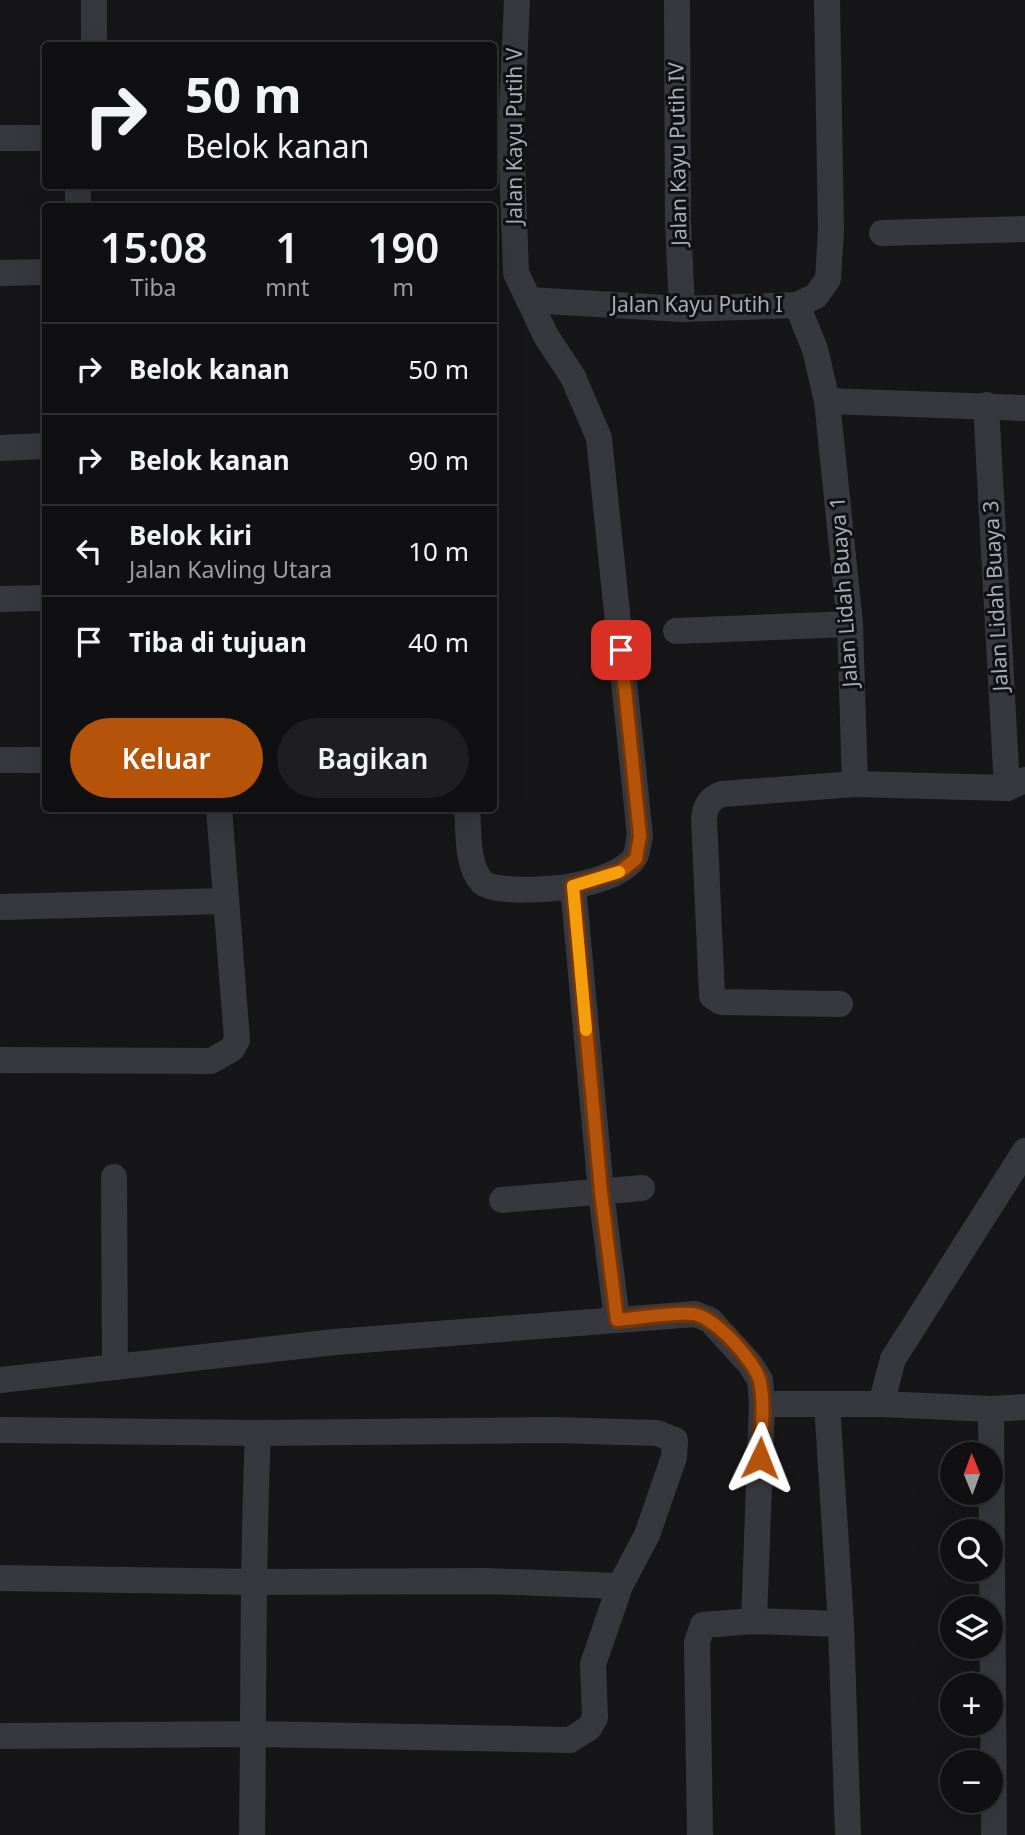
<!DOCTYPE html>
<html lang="id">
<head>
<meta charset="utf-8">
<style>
  body { margin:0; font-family:"Noto Sans",sans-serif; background:#1e1e20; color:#f1f3f6; height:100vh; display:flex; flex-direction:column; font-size:26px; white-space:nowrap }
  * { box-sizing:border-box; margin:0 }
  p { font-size:23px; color:#9c9d9f }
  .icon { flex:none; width:38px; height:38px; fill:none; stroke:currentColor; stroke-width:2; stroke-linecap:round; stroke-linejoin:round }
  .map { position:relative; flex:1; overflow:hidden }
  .drawer { position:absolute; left:42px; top:203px; width:455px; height:609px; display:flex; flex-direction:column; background:#101012; border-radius:7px; box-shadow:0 7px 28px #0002,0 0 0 2px #303032 }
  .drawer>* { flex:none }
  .banner { position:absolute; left:42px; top:42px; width:455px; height:147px; border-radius:7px; box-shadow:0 7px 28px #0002,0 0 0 2px #303032; background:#101012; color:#f1f3f6; overflow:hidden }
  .needle { width:46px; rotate:359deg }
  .controls { position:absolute; left:940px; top:1442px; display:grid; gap:14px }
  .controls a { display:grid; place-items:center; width:63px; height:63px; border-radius:50%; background:#101012; box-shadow:0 7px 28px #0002,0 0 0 2px #303032; font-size:35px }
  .pin { position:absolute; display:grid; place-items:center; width:60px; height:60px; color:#fff; margin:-30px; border-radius:14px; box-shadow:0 4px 10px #0006 }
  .me { position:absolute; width:77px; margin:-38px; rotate:2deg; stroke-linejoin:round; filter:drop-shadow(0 0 5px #0008) }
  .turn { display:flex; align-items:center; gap:24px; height:147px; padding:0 28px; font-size:32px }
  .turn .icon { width:91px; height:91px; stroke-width:2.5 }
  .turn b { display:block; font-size:49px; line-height:60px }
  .eta { display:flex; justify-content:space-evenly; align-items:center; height:119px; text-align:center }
  .eta b { font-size:42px; font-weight:600; line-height:49px }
  .primary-button { display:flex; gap:14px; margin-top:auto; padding:14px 28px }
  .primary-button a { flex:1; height:80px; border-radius:42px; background:#b45309; color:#fff; font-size:28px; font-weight:600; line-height:80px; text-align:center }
  .primary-button a+a { background:#1e1e20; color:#f1f3f6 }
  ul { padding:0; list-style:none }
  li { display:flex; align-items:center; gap:21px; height:91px; padding:0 28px; border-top:2px solid #303032 }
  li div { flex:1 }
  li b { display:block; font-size:26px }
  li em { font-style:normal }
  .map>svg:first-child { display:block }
</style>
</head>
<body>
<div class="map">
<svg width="1025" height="1835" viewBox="0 0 1025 1835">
  <rect width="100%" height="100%" fill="#161618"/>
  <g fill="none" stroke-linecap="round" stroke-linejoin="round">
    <g stroke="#37383d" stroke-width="26">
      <path d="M677,0L678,222L682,309"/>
      <path d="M94,46V0"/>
      <path d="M0,138H46"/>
      <path d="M78,206V186"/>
      <path d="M882,233L1025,229"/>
      <path d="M0,273L46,272"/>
      <path d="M529,300L682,309L797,305L816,296L828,279L831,230L827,0"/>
      <path d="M797,305L815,349L827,401L850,624L855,784"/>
      <path d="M827,401L1025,408"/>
      <path d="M986,405L1007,788"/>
      <path d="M0,448L46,446"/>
      <path d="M0,599L46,598"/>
      <path d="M676,631L850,624"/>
      <path d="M0,760H46"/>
      <path d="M467,808C469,830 466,865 482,882C494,894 555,889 573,886C593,882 617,876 632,861C638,855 638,844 640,836L599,438L573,377L546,336L516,273L511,135L517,0"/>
      <path d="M573,886L601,1192L617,1320"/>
      <path d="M0,907L225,901"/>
      <path d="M840,1004L721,1002L712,996L704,818C706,805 709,799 722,794L855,784L1007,788L1025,780"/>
      <path d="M0,1060L211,1061L232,1049L237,1040L219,808"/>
      <path d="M114,1177L115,1367"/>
      <path d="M502,1200L642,1188"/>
      <path d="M0,1380L335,1342L695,1314L710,1320L750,1364L760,1380L762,1404L754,1621"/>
      <path d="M762,1404H881L991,1409L1025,1407"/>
      <path d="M827,1404L841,1624L848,1835"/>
      <path d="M881,1404L893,1359L1025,1151"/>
      <path d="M991,1409L994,1835"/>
      <path d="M0,1430L258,1433"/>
      <path d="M0,1578L255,1582L486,1581L620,1586"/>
      <path d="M0,1736L254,1734L570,1740L589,1728L595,1718L593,1664L620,1586L647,1535L674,1457L675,1440L657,1433L554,1430L258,1433C252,1567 254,1701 252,1835"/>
      <path d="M700,1835L697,1642L703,1625L754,1621L841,1624"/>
    </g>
  </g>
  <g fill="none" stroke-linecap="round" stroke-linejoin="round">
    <defs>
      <path id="route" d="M621,650L640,836L636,859L621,871L573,886L601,1192L617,1320C641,1318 669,1312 693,1314C714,1316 756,1362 760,1382C765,1406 761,1434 760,1458"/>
    </defs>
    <use href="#route" stroke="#753606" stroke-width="18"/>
    <use href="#route" stroke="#b45309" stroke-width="12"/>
    <path stroke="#f59e0b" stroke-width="12" d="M586,1030L573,886L619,872"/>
  </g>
  <g text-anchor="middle" stroke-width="6" stroke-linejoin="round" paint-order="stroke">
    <g font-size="21" fill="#a8adb8" stroke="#111113">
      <text transform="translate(515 136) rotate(-90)" y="7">Jalan Kayu Putih V</text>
      <text transform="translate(678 154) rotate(-91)" y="7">Jalan Kayu Putih IV</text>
      <text x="697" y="312">Jalan Kayu Putih I</text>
      <text transform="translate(844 592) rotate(-94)" y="7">Jalan Lidah Buaya 1</text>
      <text transform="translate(996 596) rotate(-93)" y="7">Jalan Lidah Buaya 3</text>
    </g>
  </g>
</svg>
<div class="controls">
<a><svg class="needle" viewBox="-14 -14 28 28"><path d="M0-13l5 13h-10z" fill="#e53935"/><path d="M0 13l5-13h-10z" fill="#9c9d9f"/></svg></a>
<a><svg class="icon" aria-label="search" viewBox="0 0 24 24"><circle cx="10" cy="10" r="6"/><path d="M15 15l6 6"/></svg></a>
<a><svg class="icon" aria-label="layers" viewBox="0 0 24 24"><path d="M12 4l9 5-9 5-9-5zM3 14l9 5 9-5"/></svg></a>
<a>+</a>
<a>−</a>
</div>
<div class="pin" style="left:621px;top:650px;background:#d93025"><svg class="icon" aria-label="arrive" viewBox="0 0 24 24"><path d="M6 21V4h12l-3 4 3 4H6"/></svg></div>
<svg class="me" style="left:760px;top:1458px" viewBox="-20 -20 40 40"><path d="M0-17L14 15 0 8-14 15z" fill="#b45309" stroke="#fff" stroke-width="4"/></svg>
<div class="banner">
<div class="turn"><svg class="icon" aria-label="right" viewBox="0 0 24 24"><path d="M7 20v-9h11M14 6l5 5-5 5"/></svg><div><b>50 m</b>Belok kanan</div></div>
</div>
<section class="drawer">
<div class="eta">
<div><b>15:08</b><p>Tiba</p></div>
<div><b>1</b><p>mnt</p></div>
<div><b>190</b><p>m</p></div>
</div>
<ul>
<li><svg class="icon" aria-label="right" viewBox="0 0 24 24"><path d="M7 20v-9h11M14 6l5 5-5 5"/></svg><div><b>Belok kanan</b></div><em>50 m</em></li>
<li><svg class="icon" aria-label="right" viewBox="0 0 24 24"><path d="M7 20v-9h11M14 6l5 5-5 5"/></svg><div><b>Belok kanan</b></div><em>90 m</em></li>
<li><svg class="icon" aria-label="left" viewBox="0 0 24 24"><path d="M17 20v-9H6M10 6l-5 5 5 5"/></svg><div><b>Belok kiri</b><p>Jalan Kavling Utara</p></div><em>10 m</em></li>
<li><svg class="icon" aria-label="arrive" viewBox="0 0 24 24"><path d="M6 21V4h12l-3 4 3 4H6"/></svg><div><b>Tiba di tujuan</b></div><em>40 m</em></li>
</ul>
<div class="primary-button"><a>Keluar</a><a>Bagikan</a></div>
</section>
</div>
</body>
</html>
